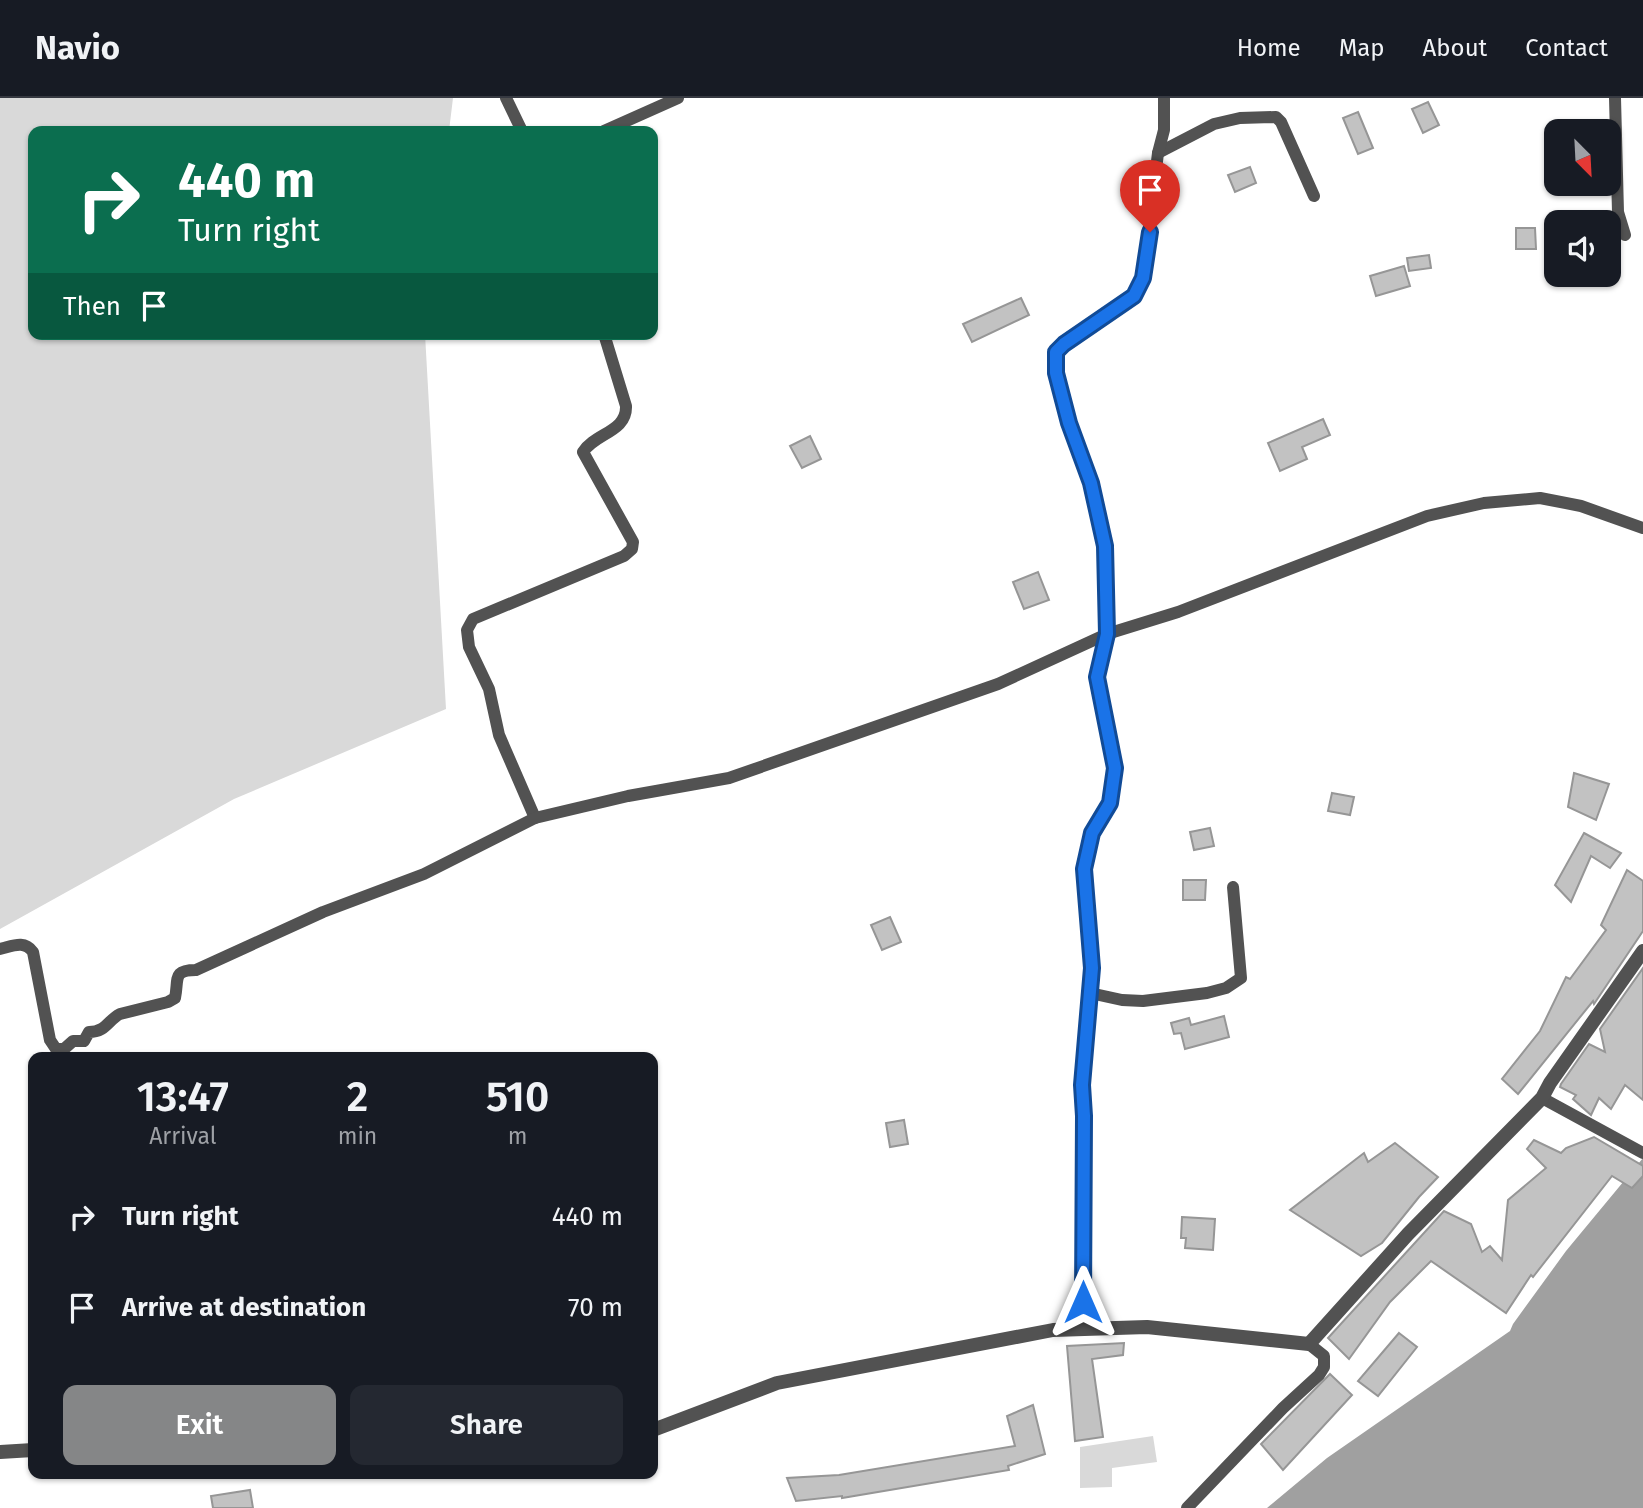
<!DOCTYPE html>
<html lang="en">
<head>
<meta charset="utf-8">
<style>
  body { margin:0; font-family:"Fira Sans",sans-serif; background:#242831; color:#f1f3f6; height:100vh; display:flex; flex-direction:column; font-size:26px; white-space:nowrap }
  * { box-sizing:border-box; margin:0 }
  p { font-size:23px; color:#9ea1a6 }
  .icon { flex:none; width:38px; height:38px; fill:none; stroke:currentColor; stroke-width:2; stroke-linecap:round; stroke-linejoin:round }
  .map { position:relative; flex:1; overflow:hidden }
  .drawer { position:absolute; left:28px; top:954px; width:630px; height:427px; display:flex; flex-direction:column; background:#171b24; border-radius:14px; box-shadow:0 2px 5px #0004 }
  .drawer>* { flex:none }
  .hud { position:absolute; left:28px; top:28px; width:630px; height:214px; border-radius:14px; box-shadow:0 2px 5px #0004; background:#0b6e4f; color:#fff; overflow:hidden }
  .needle { width:46px; rotate:156deg }
  .tools { position:absolute; left:1544px; top:21px; display:grid; gap:14px }
  .tools a { display:grid; place-items:center; width:77px; height:77px; border-radius:14px; background:#171b24; box-shadow:0 2px 5px #0004; font-size:35px }
  .pin { position:absolute; display:grid; place-items:center; width:60px; height:60px; color:#fff; margin:-72px -30px; border-radius:50% 50% 50% 0; rotate:-45deg; box-shadow:0 0 7px #0007 }
  .pin .icon { rotate:45deg }
  .me { position:absolute; width:77px; margin:-38px; rotate:0deg; stroke-linejoin:round; filter:drop-shadow(0 0 5px #0008) }
  .turn { display:flex; align-items:center; gap:24px; height:147px; padding:0 35px; font-size:32px }
  .turn .icon { width:91px; height:91px; stroke-width:2.5 }
  .turn b { display:block; font-size:49px; line-height:60px }
  .then { display:flex; align-items:center; height:66px; padding:0 35px; background:#0003; gap:14px; font-size:26px }
  .eta { display:flex; justify-content:space-evenly; align-items:center; height:119px; text-align:center }
  .eta b { font-size:42px; font-weight:600; line-height:49px }
  .button { display:flex; gap:14px; margin-top:auto; padding:14px 35px }
  .button a { flex:1; height:80px; border-radius:14px; background:#858687; color:#fff; font-size:28px; font-weight:600; line-height:80px; text-align:center }
  .button a+a { background:#242831; color:#f1f3f6 }
  ul { padding:0; list-style:none }
  li { display:flex; align-items:center; gap:21px; height:91px; padding:0 35px }
  li div { flex:1 }
  li b { display:block; font-size:26px }
  li em { font-style:normal }
  header { display:flex; align-items:center; gap:42px; box-sizing:border-box; height:98px; padding:0 35px; background:#171b24; border-bottom:2px solid #363941 }
  header strong { font-size:33px }
  nav { display:flex; gap:38px; margin-inline-start:auto; font-size:24px }
  .map>svg:first-child { display:block }
</style>
</head>
<body>
<header>
<strong>Navio</strong>
<nav><a>Home</a><a>Map</a><a>About</a><a>Contact</a></nav>
</header>
<div class="map">
<svg width="1643" height="1410" viewBox="0 0 1643 1410">
  <rect width="100%" height="100%" fill="#fff"/>
  <g fill="#d9d9d9">
    <path d="M0,0H453L449,33H33V236H425L446,611L234,701L0,831Z"/>
    <path d="M1153,1338L1157,1364L1112,1370V1389L1080,1390V1349Z"/>
  </g>
  <path fill="#a0a0a0" d="M1643,1060V1410H1267L1327,1360L1510,1233L1513,1226L1566,1153Z"/>
  <g fill="#c2c2c2" stroke="#969696" stroke-width="2">
    <path d="M1428,4L1439,27L1423,35L1412,11Z"/>
    <path d="M1358,14L1373,50L1358,56L1343,20Z"/>
    <path d="M1250,69L1256,85L1235,94L1228,77Z"/>
    <path d="M1516,130H1535L1536,151H1516Z"/>
    <path d="M1429,157L1431,170L1409,173L1407,160Z"/>
    <path d="M1404,168L1410,188L1376,198L1370,178Z"/>
    <path d="M1021,200L1029,217L972,244L963,226Z"/>
    <path d="M1323,321L1330,337L1302,349L1307,361L1280,373L1268,345Z"/>
    <path d="M810,338L821,361L802,370L790,348Z"/>
    <path d="M1038,474L1049,502L1024,511L1013,484Z"/>
    <path d="M1574,675L1609,686L1596,722L1568,709Z"/>
    <path d="M1332,695L1354,699L1350,717L1328,713Z"/>
    <path d="M1210,730L1214,748L1194,752L1190,734Z"/>
    <path d="M1584,735L1621,755L1610,770L1591,758L1571,804L1555,787Z"/>
    <path d="M1627,772L1643,783V833L1594,906L1593,903L1518,996L1502,981L1540,933L1566,879L1570,881L1606,832L1601,827Z"/>
    <path d="M1183,782H1206L1205,802H1183Z"/>
    <path d="M890,819L901,844L882,852L871,827Z"/>
    <path d="M1643,870V1002L1625,987L1611,1011L1599,1000L1591,1017L1573,1001L1576,997L1560,989L1561,986L1589,946L1605,954L1600,931Z"/>
    <path d="M1224,918L1229,939L1185,951L1181,935L1174,936L1171,925L1189,920L1191,927Z"/>
    <path d="M904,1022L908,1046L890,1049L886,1025Z"/>
    <path d="M1594,1039L1643,1068V1078L1632,1090L1612,1078L1533,1179L1531,1177L1506,1215L1431,1163L1390,1204L1349,1261L1328,1240L1444,1113L1471,1126L1482,1154L1490,1148L1502,1162L1508,1102L1546,1070L1527,1051L1534,1042L1561,1055L1566,1050Z"/>
    <path d="M1395,1045L1438,1079L1419,1099L1382,1145L1361,1158L1290,1112L1364,1055L1368,1064Z"/>
    <path d="M1182,1119L1215,1121L1213,1152L1185,1150L1186,1140H1181Z"/>
    <path d="M1399,1235L1417,1249L1378,1298L1358,1283Z"/>
    <path d="M1124,1245L1123,1257L1092,1261L1103,1339L1075,1343L1067,1248Z"/>
    <path d="M1330,1276L1352,1297L1283,1372L1261,1346Z"/>
    <path d="M1033,1307L1045,1356L1008,1368L1009,1372L842,1400V1398L796,1403L787,1380L839,1377L1015,1348L1007,1318Z"/>
    <path d="M250,1392L253,1410H213L211,1398Z"/>
  </g>
  <g fill="none" stroke-linecap="round" stroke-linejoin="round">
    <g stroke="#525252" stroke-width="12">
      <path d="M506,0L522,33"/>
      <path d="M1615,0L1618,114L1625,137"/>
      <path d="M604,33L678,0"/>
      <path d="M1158,55L1214,26L1240,20L1276,19L1281,24L1314,98"/>
      <path d="M535,720L499,637L489,591L469,549L467,532L473,521L624,458L632,451L633,444L583,354C595,335 627,334 626,308L604,236"/>
      <path d="M0,851C13,848 24,842 33,854L50,942L56,951H64L73,943H84L89,934C106,934 108,922 120,916L168,904L175,900C179,881 172,872 196,872L323,814L424,776L535,720L628,698L729,680L998,586L1107,536L1178,514L1427,418L1484,405L1540,400L1581,408L1643,430"/>
      <path d="M1090,895L1122,902L1143,903L1207,895L1226,890L1241,880L1233,789"/>
      <path d="M1542,1000L1643,1055"/>
      <path d="M1083,1231L1084,1018L1082,987L1083,956L1088,925L1092,870L1084,771L1092,735L1110,705L1115,670L1097,579L1107,536L1105,448L1091,385L1068,325L1056,275V254L1064,246L1134,198L1143,180L1158,55L1164,32V0"/>
      <path d="M1187,1410L1283,1310L1319,1277L1324,1269V1258L1309,1246"/>
    </g>
    <g stroke="#525252" stroke-width="14">
      <path d="M653,1332L777,1285L1053,1232L1147,1229L1309,1246L1408,1136L1542,1000L1550,985L1643,853"/>
      <path d="M0,1354L33,1352"/>
    </g>
  </g>
  <g fill="none" stroke-linecap="round" stroke-linejoin="round">
    <defs>
      <path id="route" d="M1083,1204L1084,1018L1082,987L1092,870L1084,771L1092,735L1110,705L1115,670L1097,579L1107,536L1105,448L1091,385L1069,325L1056,275V254L1064,246L1134,198L1143,180L1150,134"/>
    </defs>
    <use href="#route" stroke="#114b97" stroke-width="18"/>
    <use href="#route" stroke="#1a73e8" stroke-width="12"/>
  </g>
</svg>
<div class="tools">
<a><svg class="needle" viewBox="-14 -14 28 28"><path d="M0-13l5 13h-10z" fill="#e53935"/><path d="M0 13l5-13h-10z" fill="#9ea1a6"/></svg></a>
<a><svg class="icon" aria-label="sound" viewBox="0 0 24 24"><path d="M4 9h4l5-4v14l-5-4H4zM17 9q2 3 0 6"/></svg></a>
</div>
<div class="pin" style="left:1150px;top:134px;background:#d93025"><svg class="icon" aria-label="arrive" viewBox="0 0 24 24"><path d="M6 21V4h12l-3 4 3 4H6"/></svg></div>
<svg class="me" style="left:1083px;top:1204px" viewBox="-20 -20 40 40"><path d="M0-17L14 15 0 8-14 15z" fill="#1a73e8" stroke="#fff" stroke-width="4"/></svg>
<div class="hud">
<div class="turn"><svg class="icon" aria-label="right" viewBox="0 0 24 24"><path d="M7 20v-9h11M14 6l5 5-5 5"/></svg><div><b>440 m</b>Turn right</div></div>
<div class="then">Then<svg class="icon" aria-label="arrive" viewBox="0 0 24 24"><path d="M6 21V4h12l-3 4 3 4H6"/></svg></div>
</div>
<section class="drawer">
<div class="eta">
<div><b>13:47</b><p>Arrival</p></div>
<div><b>2</b><p>min</p></div>
<div><b>510</b><p>m</p></div>
</div>
<ul>
<li><svg class="icon" aria-label="right" viewBox="0 0 24 24"><path d="M7 20v-9h11M14 6l5 5-5 5"/></svg><div><b>Turn right</b></div><em>440 m</em></li>
<li><svg class="icon" aria-label="arrive" viewBox="0 0 24 24"><path d="M6 21V4h12l-3 4 3 4H6"/></svg><div><b>Arrive at destination</b></div><em>70 m</em></li>
</ul>
<div class="button"><a>Exit</a><a>Share</a></div>
</section>
</div>
</body>
</html>
